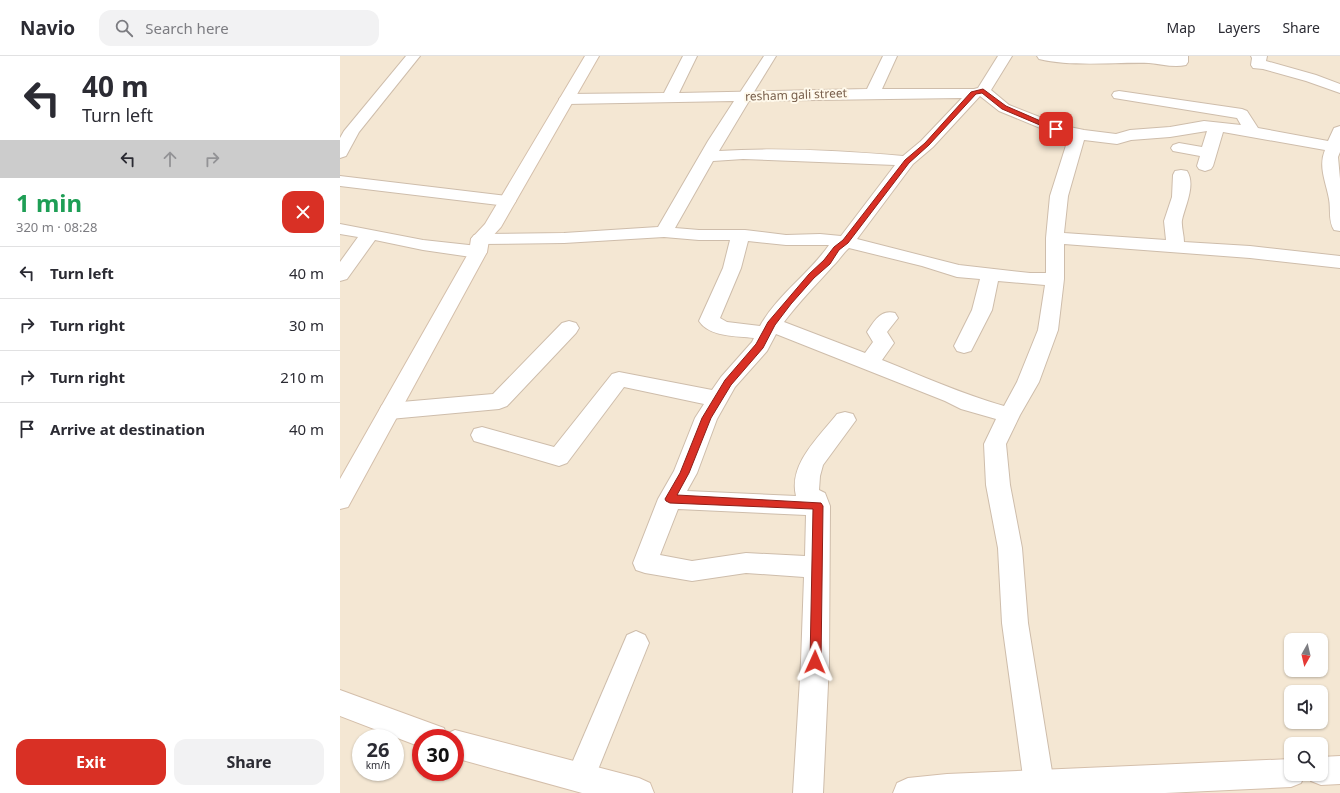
<!DOCTYPE html>
<html lang="en">
<head>
<meta charset="utf-8">
<style>
  body { margin:0; font-family:"Noto Sans",sans-serif; background:#f2f2f3; color:#2b2b33; height:100vh; display:flex; flex-direction:column; font-size:15px; white-space:nowrap }
  * { box-sizing:border-box; margin:0 }
  p { font-size:13px; color:#7c7c81 }
  .icon { flex:none; width:22px; height:22px; fill:none; stroke:currentColor; stroke-width:2; stroke-linecap:round; stroke-linejoin:round }
  .map { position:relative; flex:1; overflow:hidden }
  .side { display:flex; flex-direction:column; background:#fff; width:340px }
  .side>* { flex:none }
  .top-card { background:#fff; color:#2b2b33; overflow:hidden }
  .needle { width:26px; rotate:188deg }
  .fabs { position:absolute; left:944px; top:577px; display:grid; gap:8px }
  .fabs a { display:grid; place-items:center; width:44px; height:44px; border-radius:8px; background:#fff; box-shadow:0 1px 3px #0004; font-size:20px }
  .speed { position:absolute; left:12px; top:673px; display:flex; gap:8px; font-size:20px; font-weight:700; text-align:center }
  .speed>* { display:grid; place-content:center; width:52px; height:52px; border-radius:50%; background:#fff; box-shadow:0 1px 3px #0004; line-height:1 }
  .speed small { font-size:10px; font-weight:400 }
  .speed .limit { border:6px solid #d22; background:#fff; color:#111 }
  .pin { position:absolute; display:grid; place-items:center; width:34px; height:34px; color:#fff; margin:-17px; border-radius:8px; box-shadow:0 2px 6px #0006 }
  .me { position:absolute; width:44px; margin:-22px; rotate:1deg; stroke-linejoin:round; filter:drop-shadow(0 0 3px #0008) }
  .turn { display:flex; align-items:center; gap:14px; height:84px; padding:0 16px; font-size:18px }
  .turn .icon { width:52px; height:52px; stroke-width:2.5 }
  .turn b { display:block; font-size:28px; line-height:34px }
  .lanes { display:flex; align-items:center; height:38px; padding:0 16px; background:#0003; justify-content:center; gap:20px; direction:ltr }
  .lanes .off { opacity:.35 }
  .round { display:grid; place-items:center; flex:none; width:42px; height:42px; border-radius:12px; background:#f2f2f3 }
  .head { display:flex; align-items:center; justify-content:space-between; height:68px; padding:0 16px }
  h1 { font-size:24px; font-weight:700; line-height:30px; color:#1e9e55 }
  .action { display:flex; gap:8px; margin-top:auto; padding:8px 16px }
  .action a { flex:1; height:46px; border-radius:12px; background:#d93025; color:#fff; font-size:16px; font-weight:700; line-height:46px; text-align:center }
  .action a+a { background:#f2f2f3; color:#2b2b33 }
  ul { padding:0; list-style:none }
  li { display:flex; align-items:center; gap:12px; height:52px; padding:0 16px; border-top:1px solid #e1e1e2 }
  li div { flex:1 }
  li b { display:block; font-size:15px }
  li em { font-style:normal }
  header { display:flex; align-items:center; gap:24px; box-sizing:border-box; height:56px; padding:0 20px; background:#fff; border-bottom:1px solid #e1e1e2 }
  header strong { font-size:19px }
  nav { display:flex; gap:22px; margin-inline-start:auto; font-size:14px }
  .search { width:280px; height:36px; background:#f2f2f3; display:flex; align-items:center; gap:10px; box-sizing:border-box; padding:0 14px; border-radius:12px; color:#7c7c81; font-size:15px }
  main { display:flex; flex:1; min-height:0 }
  .map>svg:first-child { display:block }
</style>
</head>
<body>
<header>
<strong>Navio</strong>
<div class="search"><svg class="icon" aria-label="search" viewBox="0 0 24 24"><circle cx="10" cy="10" r="6"/><path d="M15 15l6 6"/></svg>Search here</div>
<nav><a>Map</a><a>Layers</a><a>Share</a></nav>
</header>
<main>
<section class="side">
<div class="top-card">
<div class="turn"><svg class="icon" aria-label="left" viewBox="0 0 24 24"><path d="M17 20v-9H6M10 6l-5 5 5 5"/></svg><div><b>40 m</b>Turn left</div></div>
<div class="lanes"><svg class="icon" aria-label="left" viewBox="0 0 24 24"><path d="M17 20v-9H6M10 6l-5 5 5 5"/></svg><svg class="icon off" aria-label="ahead" viewBox="0 0 24 24"><path d="M12 20V5M6 11l6-6 6 6"/></svg><svg class="icon off" aria-label="right" viewBox="0 0 24 24"><path d="M7 20v-9h11M14 6l5 5-5 5"/></svg></div>
</div>
<div class="head"><div><h1>1 min</h1><p>320 m · 08:28</p></div><a class="round" style="background:#d93025;color:#fff"><svg class="icon" aria-label="close" viewBox="0 0 24 24"><path d="M6 6l12 12M18 6L6 18"/></svg></a></div>
<ul>
<li><svg class="icon" aria-label="left" viewBox="0 0 24 24"><path d="M17 20v-9H6M10 6l-5 5 5 5"/></svg><div><b>Turn left</b></div><em>40 m</em></li>
<li><svg class="icon" aria-label="right" viewBox="0 0 24 24"><path d="M7 20v-9h11M14 6l5 5-5 5"/></svg><div><b>Turn right</b></div><em>30 m</em></li>
<li><svg class="icon" aria-label="right" viewBox="0 0 24 24"><path d="M7 20v-9h11M14 6l5 5-5 5"/></svg><div><b>Turn right</b></div><em>210 m</em></li>
<li><svg class="icon" aria-label="arrive" viewBox="0 0 24 24"><path d="M6 21V4h12l-3 4 3 4H6"/></svg><div><b>Arrive at destination</b></div><em>40 m</em></li>
</ul>
<div class="action"><a>Exit</a><a>Share</a></div>
</section>
<div class="map">
<svg width="1000" height="737" viewBox="0 0 1000 737">
  <rect width="100%" height="100%" fill="#fdf5e4"/>
  <path fill="#f4e7d3" fill-rule="evenodd" d="M0,0H1000V737H0ZM951,584H981V614H951ZM951,636H981V666H951ZM21,682H55V716H21ZM81,682H115V716H81ZM951,688H981V718H951Z"/>
  <g fill="none" stroke-linecap="round" stroke-linejoin="round">
    <defs>
      <path id="pedestrian" d="M424,0H436L409,44H399L397,41Z"/>
      <g id="minor">
        <path d="M66,0H80L19,76L6,100L0,102V82L4,75Z"/>
        <path d="M343,0H357L339,37L527,33L543,0H557L542,33H634L638,32L658,0H672L651,34L669,49L720,69L744,74L776,78L790,74L830,71L864,65L901,69L897,62L774,42L772,39L774,36L779,35L902,53L907,55L918,72L988,85L994,72L1000,70V96L998,101L1000,123V175L994,174C988,165 991,153 989,143C986,126 978,111 985,94L883,76L873,110L871,113L865,115L859,113L857,110L860,100L833,95L831,92L833,89L839,87L862,91L867,75L830,81L791,84L777,88L744,84L728,140L724,177L826,184L824,165L832,141L833,119L835,115L841,114L847,115C856,129 845,150 842,164C841,170 844,179 844,186L910,190L1000,200V212L910,202L724,188V223L718,274L699,326L680,359L666,388L670,429L682,492L688,567L714,728L710,737H688L684,728L662,567L658,492L646,429L644,388L656,363L621,353L605,345L436,278L427,295L395,331L377,363L357,417L347,435L456,440C448,408 480,380 497,358L505,356L513,358L516,364L483,409L480,420L479,434L485,437L490,450L489,606L483,737H453L461,606L464,521L406,517L352,525L305,517L296,514L293,507L318,443L334,415L355,362L364,348L284,331L227,407L219,410L134,385L131,379L134,373L142,371L214,391L272,318L279,316L372,334L381,321L412,286L414,282C397,280 369,281 359,265L383,212L390,184H359L324,181L224,187L140,188L134,187L131,183L134,179L140,178L224,177L318,171L368,85L394,45L227,48L222,46L219,43L222,40L227,38L324,37ZM640,40L659,55L710,76L729,80L710,140L706,182V217H690L619,209L517,183L573,108L593,91ZM622,42L581,85L563,100C503,95 439,91 379,95L409,45ZM403,103L555,109L501,180L480,178L446,179L405,174H359L335,172L373,105ZM408,185L446,189H489C469,218 437,239 420,270L387,266L380,262L401,212ZM509,192L582,210L617,221L640,223L632,254L614,290L617,295L624,297L631,295L652,254L658,225L705,229L698,274L677,326L664,350C622,338 582,320 542,304L554,287L547,276L558,262L555,257C541,253 534,265 527,276L533,286L525,297L444,266C459,246 476,229 492,211C499,205 502,198 509,192ZM338,453L466,459L465,500L406,497L352,505L320,499Z"/>
        <path d="M697,0H848V6L846,9C834,12 821,8 809,7C776,6 731,11 699,3Z"/>
        <path d="M911,0H927L926,5L976,19L1000,28V37L966,25L923,13L913,12L911,9L912,2Z"/>
        <path d="M0,120L167,140L173,141L176,145L173,149L167,150L0,130Z"/>
        <path d="M0,168L83,184L138,190L144,192L147,196L144,200L138,202L83,194L35,184L7,223L0,225V206L18,181L0,178Z"/>
        <path d="M229,265L236,267L239,272L236,277L167,350L159,353L50,363L42,361L39,355L42,349L50,347L153,338L222,267Z"/>
        <path d="M296,575L305,579L309,587L251,731L241,735L231,731L226,721L287,579Z"/>
      </g>
      <g id="secondary">
        <path d="M245,0H259L161,171L149,184L147,196L8,451L0,453V423L129,196L131,183L145,168Z"/>
        <path d="M0,634L104,672L106,678L115,674L299,722L310,727L314,737H242L115,702V682H81V691L0,660Z"/>
        <path d="M1000,700V728L981,729L971,725L968,718H981V701Z"/>
        <path d="M951,703V718H965L961,727L951,731L825,737H553L557,727L568,722L607,718Z"/>
      </g>
    </defs>
    <use href="#pedestrian" stroke="#cebdab" stroke-width="2"/>
    <use href="#minor" stroke="#cebdab" stroke-width="2"/>
    <use href="#secondary" stroke="#d4bfab" stroke-width="2"/>
    <use href="#pedestrian" fill="#fff" fill-rule="evenodd"/>
    <use href="#minor" fill="#fff" fill-rule="evenodd"/>
    <use href="#secondary" fill="#fff" fill-rule="evenodd"/>
  </g>
  <path fill="#d93025" stroke="#8d1f18" d="M643,33L666,50L719,73L714,75L662,53L642,37L636,38L589,89L569,107L508,187L499,194L490,208L474,222L451,248L435,269L423,292L391,329L371,362L349,417L337,439L481,447L483,450L481,606L479,610L475,611L471,610L470,606L473,453L330,447L326,445L325,443L340,417L362,362L385,324L416,288L428,266L446,245L469,218L484,204L494,191L503,184L565,104L585,87L631,36Z"/>
  <g text-anchor="middle" stroke-width="4" stroke-linejoin="round" paint-order="stroke">
    <g font-size="12" fill="#765c49" stroke="#fff9eb">
      <text transform="translate(456 39) rotate(-2)" y="4">resham gali street</text>
    </g>
  </g>
</svg>
<div class="fabs">
<a><svg class="needle" viewBox="-14 -14 28 28"><path d="M0-13l5 13h-10z" fill="#e53935"/><path d="M0 13l5-13h-10z" fill="#7c7c81"/></svg></a>
<a><svg class="icon" aria-label="sound" viewBox="0 0 24 24"><path d="M4 9h4l5-4v14l-5-4H4zM17 9q2 3 0 6"/></svg></a>
<a><svg class="icon" aria-label="search" viewBox="0 0 24 24"><circle cx="10" cy="10" r="6"/><path d="M15 15l6 6"/></svg></a>
</div>
<div class="speed"><div>26<small>km/h</small></div><div class="limit">30</div></div>
<div class="pin" style="left:716px;top:73px;background:#d93025"><svg class="icon" aria-label="arrive" viewBox="0 0 24 24"><path d="M6 21V4h12l-3 4 3 4H6"/></svg></div>
<svg class="me" style="left:475px;top:606px" viewBox="-20 -20 40 40"><path d="M0-17L14 15 0 8-14 15z" fill="#d93025" stroke="#fff" stroke-width="4"/></svg>
</div>
</main>
</body>
</html>
